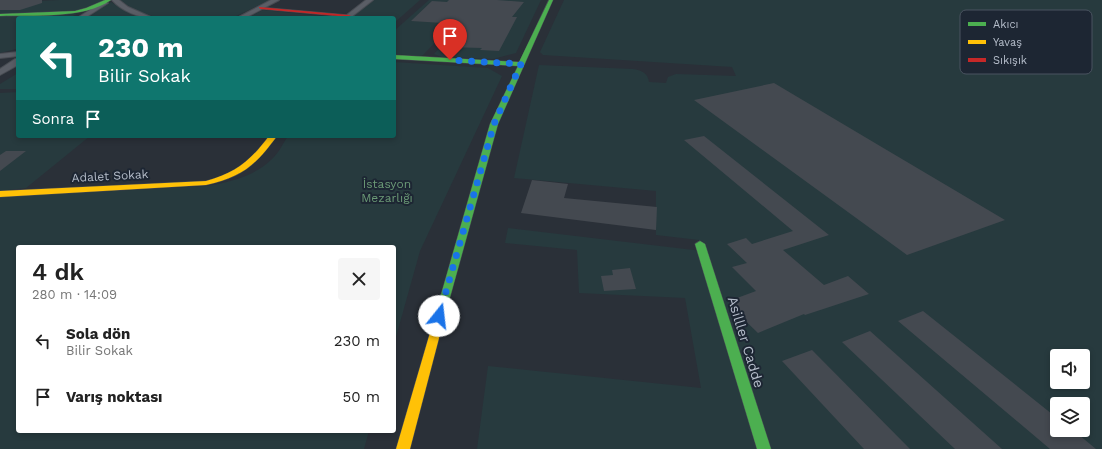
<!DOCTYPE html>
<html lang="tr">
<head>
<meta charset="utf-8">
<style>
  body { margin:0; font-family:"Work Sans",sans-serif; background:#f6f6f6; color:#222; height:100vh; display:flex; flex-direction:column; font-size:15px; white-space:nowrap }
  * { box-sizing:border-box; margin:0 }
  p { font-size:13px; color:#767676 }
  .icon { flex:none; width:22px; height:22px; fill:none; stroke:currentColor; stroke-width:2; stroke-linecap:round; stroke-linejoin:round }
  .map { position:relative; flex:1; overflow:hidden }
  .panel { position:absolute; left:16px; top:245px; width:380px; height:188px; display:flex; flex-direction:column; background:#fff; border-radius:4px; box-shadow:0 2px 6px #0003 }
  .panel>* { flex:none }
  .top-card { position:absolute; left:16px; top:16px; width:380px; height:122px; border-radius:4px; box-shadow:0 2px 6px #0003; background:#0f766e; color:#fff; overflow:hidden }
  .controls { position:absolute; left:1050px; top:349px; display:grid; gap:8px }
  .controls a { display:grid; place-items:center; width:40px; height:40px; border-radius:4px; background:#fff; box-shadow:0 2px 6px #0003; font-size:20px }
  .pin { position:absolute; display:grid; place-items:center; width:34px; height:34px; color:#fff; margin:-41px -17px; border-radius:50% 50% 50% 0; rotate:-45deg; box-shadow:0 0 4px #0007 }
  .pin .icon { rotate:45deg }
  .me { position:absolute; width:44px; margin:-22px; rotate:16deg; stroke-linejoin:round; filter:drop-shadow(0 0 3px #0008) }
  .turn { display:flex; align-items:center; gap:14px; height:84px; padding:0 16px; font-size:18px }
  .turn .icon { width:52px; height:52px; stroke-width:2.5 }
  .turn b { display:block; font-size:28px; line-height:34px }
  .then { display:flex; align-items:center; height:38px; padding:0 16px; background:#0003; gap:8px; font-size:15px }
  .round { display:grid; place-items:center; flex:none; width:42px; height:42px; border-radius:4px; background:#f6f6f6 }
  .headline { display:flex; align-items:center; justify-content:space-between; height:68px; padding:0 16px }
  h1 { font-size:24px; font-weight:600; line-height:30px }
  ul { padding:0; list-style:none }
  li { display:flex; align-items:center; gap:12px; height:56px; padding:0 16px }
  li div { flex:1 }
  li b { display:block; font-size:15px }
  li em { font-style:normal }
  .map>svg:first-child { display:block }
</style>
</head>
<body>
<div class="map">
<svg width="1102" height="449" viewBox="0 0 1102 449">
  <rect width="100%" height="100%" fill="#2a3038"/>
  <g fill="#273a3e" fill-rule="evenodd">
    <path d="M59,0H104L82,10L0,14V3Z"/>
    <path d="M119,0H270L232,18H157L133,9Z"/>
    <path d="M374,0H420L394,23V18H350Z"/>
    <path d="M429,0H476L423,55L420,56L394,54V31Z"/>
    <path d="M485,0H541L516,53L493,59L442,57L434,54Z"/>
    <path d="M564,0H1102V449H477L488,366L701,388L685,298L579,293L577,250L505,243L508,228L702,251L699,240L656,235V191L514,178L539,65L633,69C641,70 648,73 649,82L666,83L668,77L676,74L736,76L732,67L543,55L540,52ZM1057,356H1083V382H1057ZM1057,404H1083V430H1057Z"/>
    <path d="M111,2L124,10L144,18H86Z"/>
    <path d="M263,10L340,18H246Z"/>
    <path d="M77,14L69,18H18V47L16,49L0,53V16Z"/>
    <path d="M394,62L488,68L502,76L420,251L394,344V247H18V431H369L364,449H0V197L207,186C230,182 255,176 272,159C279,153 283,143 288,136H394Z"/>
    <path d="M18,73V89H0V84Z"/>
    <path d="M18,92V136H90L26,188L0,191V93Z"/>
  </g>
  <g fill="#444950">
    <path d="M0,0H42V3L20,10H0Z"/>
    <path d="M449,0H497L524,2L512,17H517L499,51L480,50L482,48L447,47L459,24L411,21L432,1L447,2Z"/>
    <path d="M774,83L880,146L1005,220L907,255L694,100Z"/>
    <path d="M704,136L829,235L783,250L824,285L848,276L869,294L805,315L804,314L758,333L731,307L729,301L756,291L732,267L747,263L727,244L746,238L752,244L793,231L684,140Z"/>
    <path d="M6,151H26L0,171V155Z"/>
    <path d="M532,180L568,184L564,198L657,207L656,230L521,213Z"/>
    <path d="M630,268L636,289L604,291L601,276L613,275L612,270Z"/>
    <path d="M923,311L1057,418V430H1073L1096,449H1050L898,321Z"/>
    <path d="M870,331L1002,449H955L842,342Z"/>
    <path d="M812,350L910,449H864L782,361Z"/>
  </g>
  <g fill="none" stroke-linecap="round" stroke-linejoin="round">
    <defs>
      <g id="street">
        <path d="M112,0H119L128,7L153,18C139,18 122,11 112,0Z"/>
        <path d="M271,0H279L245,18H237Z"/>
        <path d="M366,0H373L350,18H343Z"/>
        <path d="M103,2L108,3L85,18H77Z"/>
        <path d="M18,52V56L0,58V54Z"/>
        <path d="M15,59H18V65L0,75V69Z"/>
      </g>
      <g id="fast">
        <path d="M105,0H111C85,19 32,15 0,16V14L75,11L86,8Z"/>
        <path d="M549,0H553L498,124L444,319L443,322L439,323L435,322L434,319L490,124L518,66L394,59V55L519,62Z"/>
        <path d="M700,241L705,244L771,449H757L695,244Z"/>
      </g>
      <g id="slow">
        <path d="M269,136H277C255,166 242,177 206,185L0,197V191L206,181C236,173 251,160 269,136Z"/>
        <path d="M439,315L443,316L444,319L410,449H396L434,319L435,316Z"/>
      </g>
      <path id="jam" d="M259,7L349,15L351,16L349,17L261,9L259,8Z"/>
    </defs>
    <use href="#street" stroke="#484c53" stroke-width="2"/>
    <use href="#fast" stroke="#484c53" stroke-width="1"/>
    <use href="#slow" stroke="#484c53" stroke-width="1"/>
    <use href="#jam" stroke="#484c53" stroke-width="1"/>
    <use href="#street" fill="#5a5e66" fill-rule="evenodd"/>
    <use href="#fast" fill="#4caf50" fill-rule="evenodd"/>
    <use href="#slow" fill="#ffc107" fill-rule="evenodd"/>
    <use href="#jam" fill="#c62828" fill-rule="evenodd"/>
  </g>
  <g fill="none" stroke-linecap="round" stroke-linejoin="round">
    <path stroke="#1a73e8" stroke-width="7" stroke-dasharray="0 12.6" d="M439,316L494,124L521,64L450,60"/>
  </g>
  <g text-anchor="middle" stroke-width="4" stroke-linejoin="round" paint-order="stroke">
    <g font-size="12" fill="#b4bcc9" stroke="#1d2633">
      <text transform="translate(110 176) rotate(-3)" y="4">Adalet Sokak</text>
    </g>
    <g font-size="12" fill="#6b9a76" stroke="#1d2633">
      <text x="387" y="188">İstasyon<tspan x="387" dy="14">Mezarlığı</tspan></text>
    </g>
    <g font-size="14" fill="#b4bcc9" stroke="#1d2633">
      <text transform="translate(746 342) rotate(73)" y="5">Asilller Cadde</text>
    </g>
  </g>
  <rect x="960" y="10" width="132" height="64" rx="6" fill="#1d2633" stroke="#4a5360" stroke-width="1"/>
  <rect x="968" y="22" width="18" height="4" fill="#4caf50"/>
  <rect x="968" y="40" width="18" height="4" fill="#ffc107"/>
  <rect x="968" y="58" width="18" height="4" fill="#c62828"/>
  <g font-size="11" fill="#b4bcc9">
    <text x="993" y="28">Akıcı</text>
    <text x="993" y="46">Yavaş</text>
    <text x="993" y="64">Sıkışık</text>
  </g>
</svg>
<div class="controls">
<a><svg class="icon" aria-label="sound" viewBox="0 0 24 24"><path d="M4 9h4l5-4v14l-5-4H4zM17 9q2 3 0 6"/></svg></a>
<a><svg class="icon" aria-label="layers" viewBox="0 0 24 24"><path d="M12 4l9 5-9 5-9-5zM3 14l9 5 9-5"/></svg></a>
</div>
<div class="pin" style="left:450px;top:60px;background:#d93025"><svg class="icon" aria-label="arrive" viewBox="0 0 24 24"><path d="M6 21V4h12l-3 4 3 4H6"/></svg></div>
<svg class="me" style="left:439px;top:316px" viewBox="-20 -20 40 40"><circle r="19" fill="#fff"/><path d="M0-13L10 11 0 6-10 11z" fill="#1a73e8"/></svg>
<div class="top-card">
<div class="turn"><svg class="icon" aria-label="left" viewBox="0 0 24 24"><path d="M17 20v-9H6M10 6l-5 5 5 5"/></svg><div><b>230 m</b>Bilir Sokak</div></div>
<div class="then">Sonra<svg class="icon" aria-label="arrive" viewBox="0 0 24 24"><path d="M6 21V4h12l-3 4 3 4H6"/></svg></div>
</div>
<section class="panel">
<div class="headline"><div><h1>4 dk</h1><p>280 m · 14:09</p></div><a class="round"><svg class="icon" aria-label="close" viewBox="0 0 24 24"><path d="M6 6l12 12M18 6L6 18"/></svg></a></div>
<ul>
<li><svg class="icon" aria-label="left" viewBox="0 0 24 24"><path d="M17 20v-9H6M10 6l-5 5 5 5"/></svg><div><b>Sola dön</b><p>Bilir Sokak</p></div><em>230 m</em></li>
<li><svg class="icon" aria-label="arrive" viewBox="0 0 24 24"><path d="M6 21V4h12l-3 4 3 4H6"/></svg><div><b>Varış noktası</b></div><em>50 m</em></li>
</ul>
</section>
</div>
</body>
</html>
